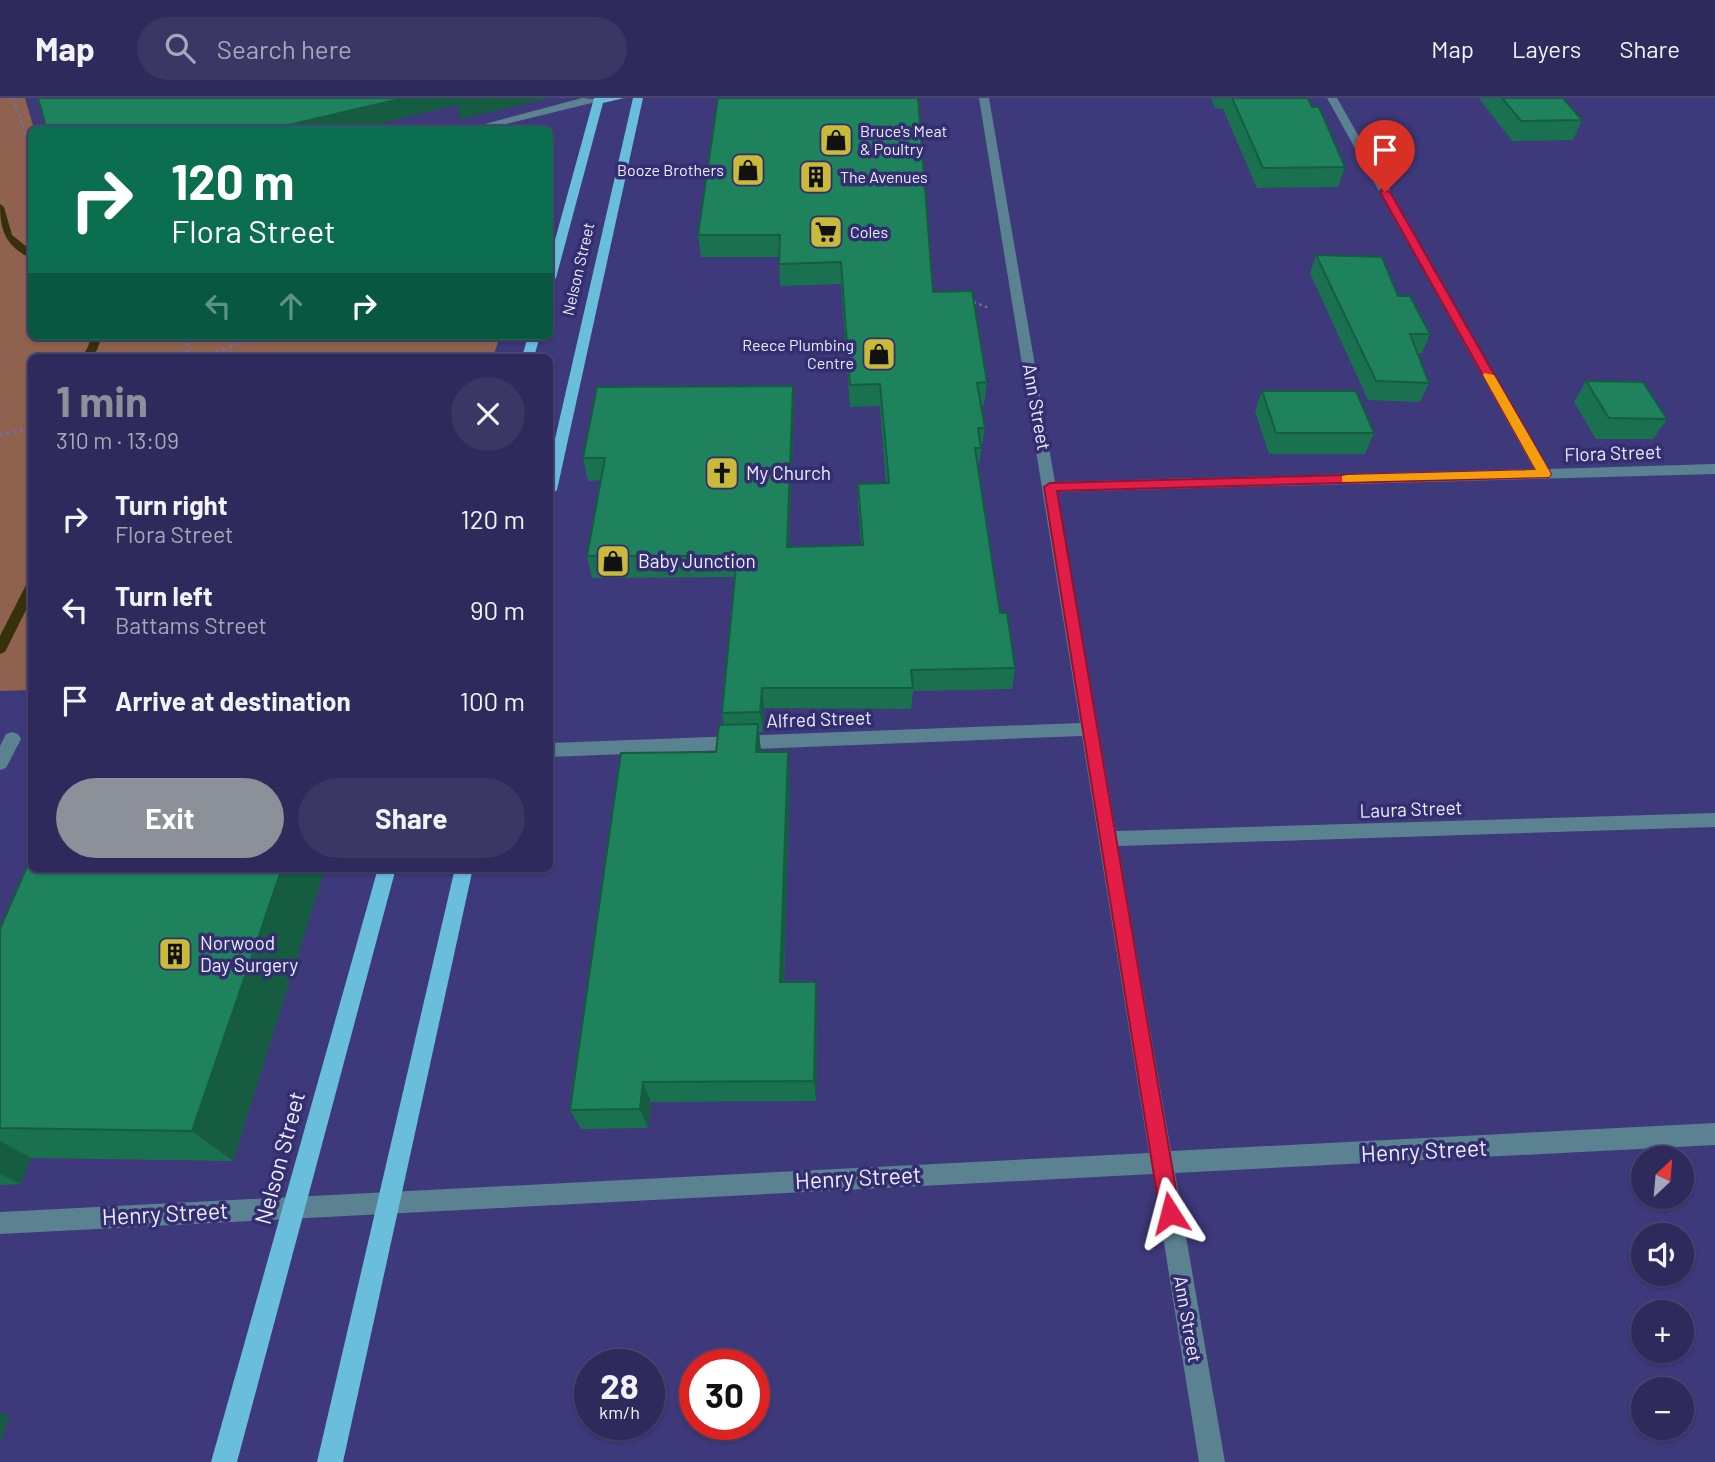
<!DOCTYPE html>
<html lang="en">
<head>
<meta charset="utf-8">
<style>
  body { margin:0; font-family:Barlow,sans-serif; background:#3a3765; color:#f1f3f6; height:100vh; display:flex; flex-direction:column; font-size:26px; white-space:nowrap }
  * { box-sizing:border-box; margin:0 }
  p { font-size:23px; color:#a7a7bb }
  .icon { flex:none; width:38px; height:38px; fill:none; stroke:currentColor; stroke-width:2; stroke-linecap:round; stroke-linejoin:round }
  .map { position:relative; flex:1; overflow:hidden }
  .panel { position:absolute; left:28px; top:256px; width:525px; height:518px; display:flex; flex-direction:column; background:#2e2b5c; border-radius:10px; box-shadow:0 2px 5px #0004,0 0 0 2px #494772 }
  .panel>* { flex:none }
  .guide { position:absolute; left:28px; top:28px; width:525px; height:214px; border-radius:10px; box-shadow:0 2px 5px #0004,0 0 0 2px #494772; background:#0b6e4f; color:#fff; overflow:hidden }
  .needle { width:46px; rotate:26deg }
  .controls { position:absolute; left:1631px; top:1048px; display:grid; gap:14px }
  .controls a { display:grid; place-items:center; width:63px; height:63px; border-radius:50%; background:#2e2b5c; box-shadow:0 2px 5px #0004,0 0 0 2px #494772; font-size:35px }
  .speed { position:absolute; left:574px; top:1251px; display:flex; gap:14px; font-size:35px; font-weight:700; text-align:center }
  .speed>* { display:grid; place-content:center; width:91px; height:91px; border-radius:50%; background:#2e2b5c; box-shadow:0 2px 5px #0004,0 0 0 2px #494772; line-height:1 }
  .speed small { font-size:18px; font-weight:400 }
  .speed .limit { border:10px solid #d22; background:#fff; color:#111 }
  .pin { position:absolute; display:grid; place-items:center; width:60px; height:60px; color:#fff; margin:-72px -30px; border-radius:50% 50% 50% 0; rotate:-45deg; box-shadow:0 0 7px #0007 }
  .pin .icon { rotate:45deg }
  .me { position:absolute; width:77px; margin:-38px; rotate:351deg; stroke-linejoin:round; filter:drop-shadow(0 0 5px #0008) }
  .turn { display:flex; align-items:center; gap:24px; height:147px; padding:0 28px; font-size:32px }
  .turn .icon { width:91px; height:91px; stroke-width:2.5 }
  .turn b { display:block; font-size:49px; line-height:60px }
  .lanes { display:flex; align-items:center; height:66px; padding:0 28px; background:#0003; justify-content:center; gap:35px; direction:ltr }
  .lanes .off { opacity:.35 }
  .round { display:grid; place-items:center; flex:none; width:74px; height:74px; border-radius:37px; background:#3a3765 }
  .summary { display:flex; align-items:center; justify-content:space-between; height:119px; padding:0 28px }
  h1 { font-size:42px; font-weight:700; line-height:52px; color:#8c9099 }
  .action { display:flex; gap:14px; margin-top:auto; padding:14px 28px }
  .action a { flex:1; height:80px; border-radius:42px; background:#8c9099; color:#fff; font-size:28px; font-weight:700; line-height:80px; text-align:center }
  .action a+a { background:#3a3765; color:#f1f3f6 }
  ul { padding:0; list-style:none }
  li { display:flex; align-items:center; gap:21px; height:91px; padding:0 28px }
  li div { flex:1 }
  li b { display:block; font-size:26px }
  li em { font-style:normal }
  header { display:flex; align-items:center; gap:42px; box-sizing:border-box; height:98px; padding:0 35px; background:#2e2b5c; border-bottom:2px solid #494772 }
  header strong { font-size:33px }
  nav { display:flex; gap:38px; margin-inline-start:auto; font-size:24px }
  .search { width:490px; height:63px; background:#3a3765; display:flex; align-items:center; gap:18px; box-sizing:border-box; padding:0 24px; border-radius:38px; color:#a7a7bb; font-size:26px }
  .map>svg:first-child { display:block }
</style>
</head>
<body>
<header>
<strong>Map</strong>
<div class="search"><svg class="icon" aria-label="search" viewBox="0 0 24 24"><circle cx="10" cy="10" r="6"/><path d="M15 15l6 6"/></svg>Search here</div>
<nav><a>Map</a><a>Layers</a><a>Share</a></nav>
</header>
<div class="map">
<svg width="1715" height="1364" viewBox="0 0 1715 1364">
  <rect width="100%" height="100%" fill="#3d397b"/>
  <path fill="#8f614f" d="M0,0H25L34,31L32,32V238H500L493,259H32L31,592L0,593Z"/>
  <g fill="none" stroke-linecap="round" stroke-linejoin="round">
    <g fill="#36310a" fill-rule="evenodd">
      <path d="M0,106L4,109L12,137L32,153V161C6,148 0,134 0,106Z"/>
      <path d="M92,238H102L97,252L91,259H81L87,251Z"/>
      <path d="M32,483V500L5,554L0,556V538L26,487Z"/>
    </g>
    <g stroke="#716fa2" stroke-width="2.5" stroke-dasharray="2.5 3.5" stroke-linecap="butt">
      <path d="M13,0L32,55"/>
      <path d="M968,202L989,210"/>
    </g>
    <g stroke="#716fa2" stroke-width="3.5" stroke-dasharray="2.5 4.5" stroke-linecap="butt">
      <path d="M186,238L188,259"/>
      <path d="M203,259L258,238"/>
      <path d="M0,337L32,330"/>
    </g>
    <g fill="#5b8290" fill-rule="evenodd">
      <path d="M582,0L604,2L481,32H462Z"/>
      <path d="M979,0H989L1055,384L1534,371L1327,0H1337L1548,371L1715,366V376L1057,394L1116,733L1715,715V729L1118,748L1171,1053L1715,1025V1047L1175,1075L1225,1364H1199L1153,1076L0,1136V1114L1149,1055L1082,638L550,659V645L1080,625Z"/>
      <path d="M12,634L18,636L21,641L6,670L0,672V648L6,636Z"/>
    </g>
    <g fill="#69bedb" fill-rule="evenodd">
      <path d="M594,0H624L603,5L556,180L550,184V160Z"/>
      <path d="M633,0H643L557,392L550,397V363Z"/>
      <path d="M528,238H540L534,259H522Z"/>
      <path d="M378,770H396L237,1364H211Z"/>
      <path d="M455,770H473L343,1364H317Z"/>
    </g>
  </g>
  <g fill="#1a7150">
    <path d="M718,0L933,194L987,284L984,307H981L985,330L978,372L1000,515L1015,570L1012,591L913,593L911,611L764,610L763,634H759L761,654L790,681L784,884H816L817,907L816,1003L651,1004L648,1030L581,1031L570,1012L716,654L724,627L722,615L735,479L592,480L587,458L601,382L588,383L583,360L793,288L794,311L789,449L861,447L858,408V386L886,385L880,308L850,309L841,186L780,188L779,159H701L698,137Z"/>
    <path d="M1211,0H1308L1345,69L1338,89L1257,90L1223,11L1215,10Z"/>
    <path d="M1479,0H1563L1582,22L1573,42L1512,43Z"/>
    <path d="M1316,157L1398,198L1430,236L1422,255H1417L1429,285L1420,304L1368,302L1310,175Z"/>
    <path d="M1586,283L1667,321L1653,341H1596L1574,304Z"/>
    <path d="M1262,293L1374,335L1365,356H1269L1255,313Z"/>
    <path d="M32,770H325L233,1063L31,1060L20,1086L0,1087V831Z"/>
  </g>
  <g fill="#155c41">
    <path d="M404,0H550L460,21L457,7L353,32H267Z"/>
    <path d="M793,288L794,311L788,470L787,449Z"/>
    <path d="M762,590L764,610L763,634L760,614Z"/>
    <path d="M758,626L761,653L759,681L756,654Z"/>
    <path d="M788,654L790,681L783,907L780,884Z"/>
    <path d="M282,770H325L233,1063L192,1033Z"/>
    <path d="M816,884L817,907L816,1003L814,983Z"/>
    <path d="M643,984L651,1004L648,1030L640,1011Z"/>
    <path d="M0,1043L31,1060L20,1086L0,1076Z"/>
    <path d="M0,1315L10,1318L0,1346Z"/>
  </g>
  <g fill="#1e835d" stroke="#155c41" stroke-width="2">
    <path d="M38,0H404L267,32H47Z"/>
    <path d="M718,0H918L933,194L972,193L987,284L977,285L985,330H978L981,350H975L1000,515H1007L1015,570L911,572L913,590H762L760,614L722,615L737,458H587L605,360H583L597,289L793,288L787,449L863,447L858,386L889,385L880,286L850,287L841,164L779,166L780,137H698Z"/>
    <path d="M1232,0H1308L1312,9H1319L1345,69L1263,70Z"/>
    <path d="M1502,0H1563L1582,22L1521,23Z"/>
    <path d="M1316,157L1382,159L1398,198H1410L1430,236H1410L1429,285L1376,283Z"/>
    <path d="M1586,283L1643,284L1667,321L1609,320Z"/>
    <path d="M1262,293H1356L1374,335H1276Z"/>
    <path d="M758,626L756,654H788L780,884H816L814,983L643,984L640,1011L570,1012L621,655L716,654L719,627Z"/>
    <path d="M32,757V770H282L192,1033L0,1030V831Z"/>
  </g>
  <path fill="#e11d48" stroke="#92132f" stroke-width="2" d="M1381,92L1390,94L1551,376L1549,379L1057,393L1180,1115L1177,1122L1170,1125L1163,1122L1160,1115L1044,389L1050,385L1536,372L1380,94Z"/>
  <path fill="#f59e0b" d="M1484,275L1494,277L1551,376L1549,379L1342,384V378L1347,377L1536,372L1483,277Z"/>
  <defs>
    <symbol id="shop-square" viewBox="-11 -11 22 22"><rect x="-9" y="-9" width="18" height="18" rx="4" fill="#c9ba3a" stroke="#332e6f"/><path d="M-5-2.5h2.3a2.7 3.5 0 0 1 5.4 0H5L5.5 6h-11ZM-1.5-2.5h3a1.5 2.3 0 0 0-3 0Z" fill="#111"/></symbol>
    <symbol id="building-square" viewBox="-11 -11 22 22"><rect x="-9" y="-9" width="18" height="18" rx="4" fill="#c9ba3a" stroke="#332e6f"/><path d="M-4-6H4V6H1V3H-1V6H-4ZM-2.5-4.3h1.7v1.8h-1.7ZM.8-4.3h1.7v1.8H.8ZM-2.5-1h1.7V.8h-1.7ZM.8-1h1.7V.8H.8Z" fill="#111"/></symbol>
    <symbol id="supermarket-square" viewBox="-11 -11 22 22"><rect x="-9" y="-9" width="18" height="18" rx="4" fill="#c9ba3a" stroke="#332e6f"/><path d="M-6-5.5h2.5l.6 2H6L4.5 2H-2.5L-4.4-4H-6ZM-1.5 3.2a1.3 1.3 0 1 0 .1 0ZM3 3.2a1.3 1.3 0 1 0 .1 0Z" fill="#111"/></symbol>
    <symbol id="church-square" viewBox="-11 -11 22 22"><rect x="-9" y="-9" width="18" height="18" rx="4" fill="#c9ba3a" stroke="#332e6f"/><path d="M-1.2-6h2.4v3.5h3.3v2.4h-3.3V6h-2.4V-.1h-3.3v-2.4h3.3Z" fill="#111"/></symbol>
  </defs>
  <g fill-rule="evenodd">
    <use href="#shop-square" x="817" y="23" width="38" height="38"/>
    <use href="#shop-square" x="729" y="53" width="38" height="38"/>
    <use href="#building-square" x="797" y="60" width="38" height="38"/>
    <use href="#supermarket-square" x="807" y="115" width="38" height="38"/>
    <use href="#shop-square" x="860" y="237" width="38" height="38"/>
    <use href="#church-square" x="703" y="356" width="38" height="38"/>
    <use href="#shop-square" x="594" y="444" width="38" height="38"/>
    <use href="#building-square" x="156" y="837" width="38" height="38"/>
  </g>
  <g text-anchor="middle" stroke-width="7" stroke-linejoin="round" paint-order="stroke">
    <g font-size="16" fill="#ebecfc" stroke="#332e6f" text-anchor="start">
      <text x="860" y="39">Bruce's Meat<tspan x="860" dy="18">&amp; Poultry</tspan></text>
      <text x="724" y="78" text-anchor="end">Booze Brothers</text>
      <text x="840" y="85">The Avenues</text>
      <text x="850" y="140">Coles</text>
      <text x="854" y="253" text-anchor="end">Reece Plumbing<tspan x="854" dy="18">Centre</tspan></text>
    </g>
    <g font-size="16" fill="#ebecfc" stroke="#332e6f">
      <text transform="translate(578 171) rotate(-77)" y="6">Nelson Street</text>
    </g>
    <g font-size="19" fill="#ebecfc" stroke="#332e6f">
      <text transform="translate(1037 309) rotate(80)" y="7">Ann Street</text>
      <text transform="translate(1613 355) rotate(-2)" y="7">Flora Street</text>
      <text transform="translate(819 621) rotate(-2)" y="7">Alfred Street</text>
      <text transform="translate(1411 711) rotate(-2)" y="7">Laura Street</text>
      <text transform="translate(1188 1221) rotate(80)" y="7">Ann Street</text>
    </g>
    <g font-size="19" fill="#ebecfc" stroke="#332e6f" text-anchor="start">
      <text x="746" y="382">My Church</text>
      <text x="638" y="470">Baby Junction</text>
      <text x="200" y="852">Norwood<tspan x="200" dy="22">Day Surgery</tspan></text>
    </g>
    <g font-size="23" fill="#ebecfc" stroke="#332e6f">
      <text transform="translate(1424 1053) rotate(-3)" y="8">Henry Street</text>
      <text transform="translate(280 1060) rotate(-75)" y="8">Nelson Street</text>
      <text transform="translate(858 1080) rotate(-3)" y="8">Henry Street</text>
      <text transform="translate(165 1116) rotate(-3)" y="8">Henry Street</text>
    </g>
  </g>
</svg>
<div class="controls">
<a><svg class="needle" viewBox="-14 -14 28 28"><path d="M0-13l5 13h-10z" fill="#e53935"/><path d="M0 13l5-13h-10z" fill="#a7a7bb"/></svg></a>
<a><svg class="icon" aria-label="sound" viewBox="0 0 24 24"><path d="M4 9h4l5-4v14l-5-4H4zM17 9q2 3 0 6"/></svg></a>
<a>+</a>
<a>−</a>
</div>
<div class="speed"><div>28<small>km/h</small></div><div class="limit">30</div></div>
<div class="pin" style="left:1385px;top:94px;background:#d93025"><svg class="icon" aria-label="arrive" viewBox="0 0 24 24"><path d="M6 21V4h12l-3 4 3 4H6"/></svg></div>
<svg class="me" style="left:1170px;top:1115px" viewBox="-20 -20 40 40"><path d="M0-17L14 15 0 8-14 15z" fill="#e11d48" stroke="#fff" stroke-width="4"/></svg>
<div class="guide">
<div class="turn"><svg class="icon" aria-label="right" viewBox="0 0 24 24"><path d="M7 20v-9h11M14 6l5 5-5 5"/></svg><div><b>120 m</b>Flora Street</div></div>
<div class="lanes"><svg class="icon off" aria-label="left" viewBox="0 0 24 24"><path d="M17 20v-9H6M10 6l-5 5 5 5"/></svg><svg class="icon off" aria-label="ahead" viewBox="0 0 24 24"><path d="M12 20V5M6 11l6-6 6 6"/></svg><svg class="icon" aria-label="right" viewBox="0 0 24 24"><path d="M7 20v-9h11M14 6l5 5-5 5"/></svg></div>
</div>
<section class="panel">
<div class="summary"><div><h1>1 min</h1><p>310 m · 13:09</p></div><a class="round"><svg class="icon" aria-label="close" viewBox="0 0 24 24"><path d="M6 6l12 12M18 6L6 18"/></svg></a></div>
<ul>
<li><svg class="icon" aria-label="right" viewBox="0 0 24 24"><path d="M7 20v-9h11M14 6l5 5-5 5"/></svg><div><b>Turn right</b><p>Flora Street</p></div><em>120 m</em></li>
<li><svg class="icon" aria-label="left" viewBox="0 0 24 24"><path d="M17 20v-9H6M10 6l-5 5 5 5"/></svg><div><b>Turn left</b><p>Battams Street</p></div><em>90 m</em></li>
<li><svg class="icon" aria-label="arrive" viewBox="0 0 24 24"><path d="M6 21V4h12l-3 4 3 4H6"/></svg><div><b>Arrive at destination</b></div><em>100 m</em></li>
</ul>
<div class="action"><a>Exit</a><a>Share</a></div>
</section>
</div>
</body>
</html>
